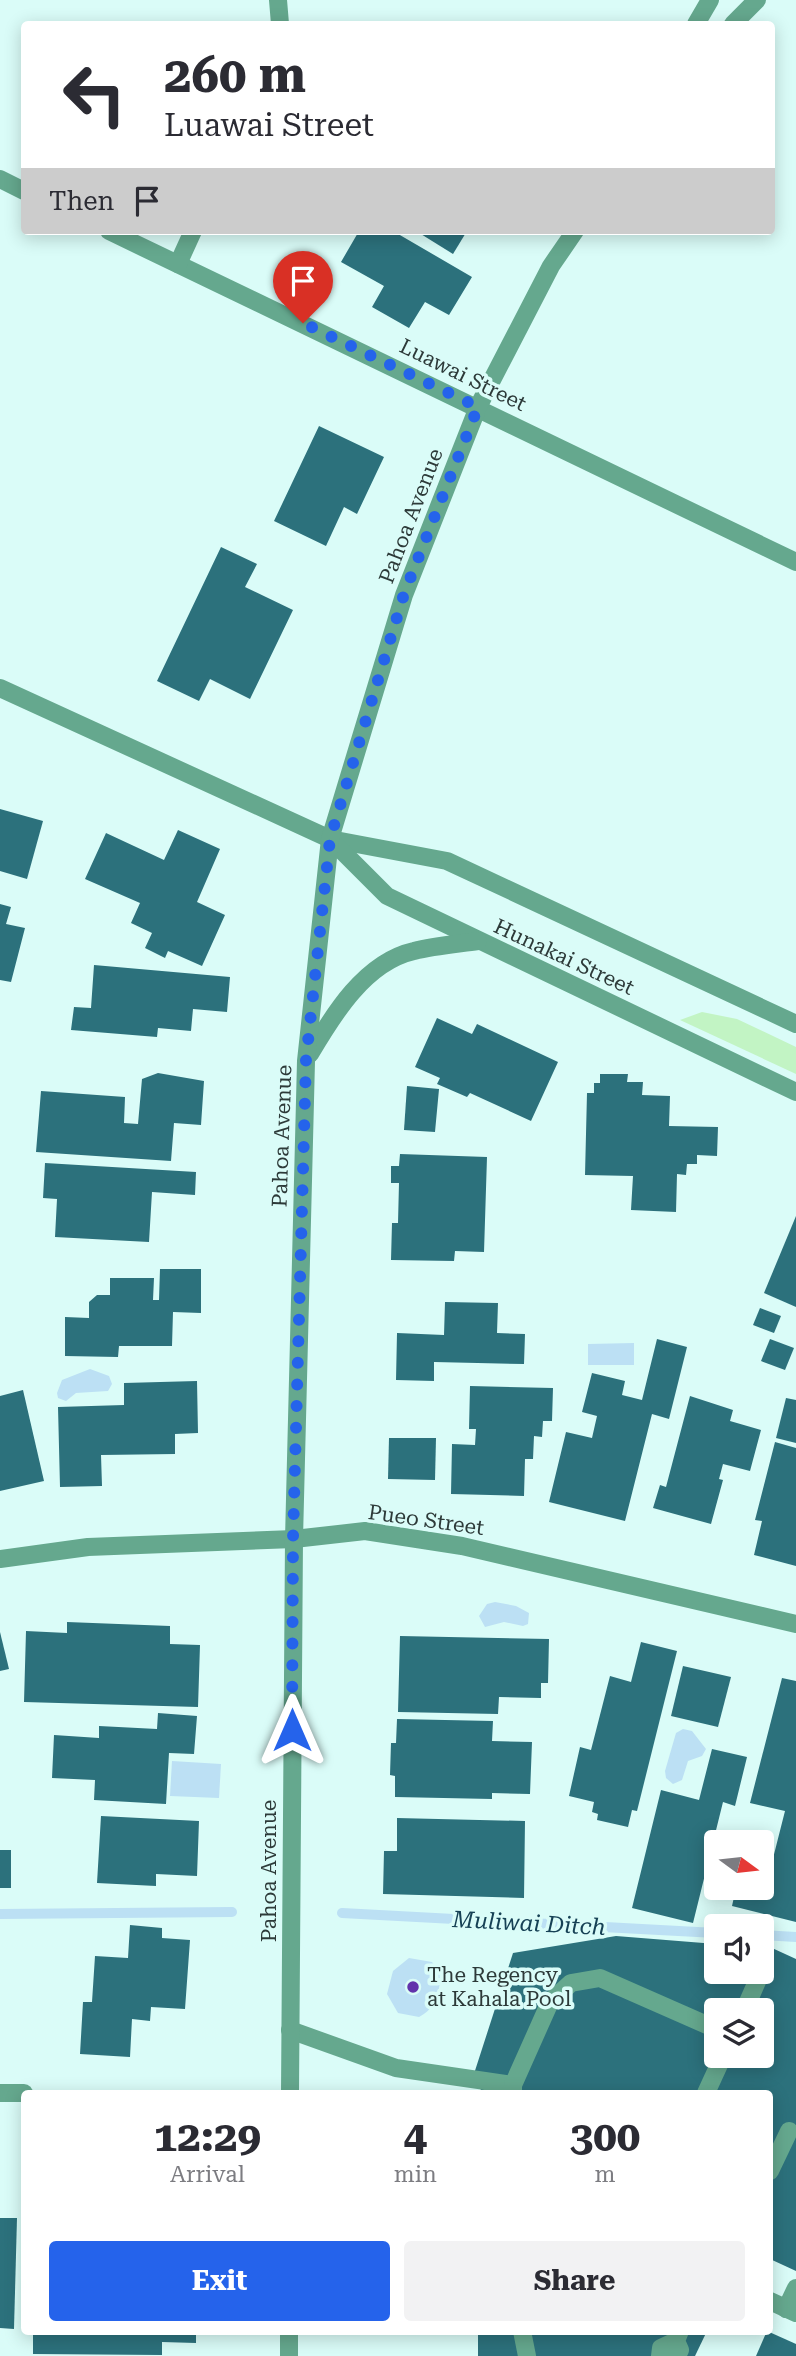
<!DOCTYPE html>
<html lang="en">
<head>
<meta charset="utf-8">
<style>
  body { margin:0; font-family:"Roboto Serif",serif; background:#f2f2f3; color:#2b2b33; height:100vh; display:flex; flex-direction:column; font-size:26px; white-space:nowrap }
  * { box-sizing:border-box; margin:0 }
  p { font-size:23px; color:#7c7c81 }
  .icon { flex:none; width:38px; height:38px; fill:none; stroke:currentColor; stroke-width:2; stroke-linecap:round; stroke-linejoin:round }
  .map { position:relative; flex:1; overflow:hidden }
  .drawer { position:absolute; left:21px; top:2090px; width:752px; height:245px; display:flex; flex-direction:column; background:#fff; border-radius:7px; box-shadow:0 4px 18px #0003 }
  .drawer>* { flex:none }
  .top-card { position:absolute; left:21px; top:21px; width:754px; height:214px; border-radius:7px; box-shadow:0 4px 18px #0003; background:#fff; color:#2b2b33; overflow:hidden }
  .needle { width:46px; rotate:105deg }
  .buttons { position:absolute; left:704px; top:1830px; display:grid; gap:14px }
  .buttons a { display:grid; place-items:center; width:70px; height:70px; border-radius:7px; background:#fff; box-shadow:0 4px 18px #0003; font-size:35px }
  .pin { position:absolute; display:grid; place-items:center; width:60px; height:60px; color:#fff; margin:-72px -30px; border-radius:50% 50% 50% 0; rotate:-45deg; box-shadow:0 0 7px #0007 }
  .pin .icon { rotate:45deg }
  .me { position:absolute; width:77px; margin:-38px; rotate:0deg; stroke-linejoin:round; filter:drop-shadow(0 0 5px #0008) }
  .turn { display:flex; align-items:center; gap:24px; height:147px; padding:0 28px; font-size:32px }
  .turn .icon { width:91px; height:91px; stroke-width:2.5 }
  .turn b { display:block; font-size:49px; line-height:60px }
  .then { display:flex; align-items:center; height:66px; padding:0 28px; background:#0003; gap:14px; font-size:26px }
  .eta { display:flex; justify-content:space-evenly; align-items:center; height:119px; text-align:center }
  .eta b { font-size:42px; font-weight:700; line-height:49px }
  .primary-button { display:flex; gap:14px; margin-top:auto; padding:14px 28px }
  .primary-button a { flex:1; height:80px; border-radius:7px; background:#2563eb; color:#fff; font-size:28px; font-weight:700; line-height:80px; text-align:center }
  .primary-button a+a { background:#f2f2f3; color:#2b2b33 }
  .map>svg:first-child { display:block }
</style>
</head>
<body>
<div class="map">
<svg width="796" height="2356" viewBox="0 0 796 2356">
  <rect width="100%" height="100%" fill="#dafcf8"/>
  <path fill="#c2f4c4" d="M702,1012L737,1019L796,1047V1074L680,1020Z"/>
  <g fill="#bce0f4">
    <path d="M634,1343V1365H588V1344Z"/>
    <path d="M90,1369L109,1376L112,1384L108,1391L76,1393L66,1401L58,1398L57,1393L62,1380Z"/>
    <path d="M495,1602L516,1606L529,1613L528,1624L523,1626L504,1622L485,1627L479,1616L487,1604Z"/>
    <path d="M683,1729L692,1731L706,1749L702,1756L688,1761L682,1780L673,1784L666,1778L665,1771L676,1733Z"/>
    <path d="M172,1761L221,1764L219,1798L170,1796Z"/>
    <path d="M409,1958L432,1962L439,1972C442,1990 435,2009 419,2017L398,2013L387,1994L393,1971Z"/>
  </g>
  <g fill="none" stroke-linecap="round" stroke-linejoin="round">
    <g stroke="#bce0f4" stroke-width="10">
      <path d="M342,1913L716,1933"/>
      <path d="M0,1914L232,1912"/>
      <path d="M761,1935L796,1937"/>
    </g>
  </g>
  <g fill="#2c717c" fill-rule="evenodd">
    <path d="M359,231H393L472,277L449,315L425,302L409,328L372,307L384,286L341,262Z"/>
    <path d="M416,231H467L453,254Z"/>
    <path d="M319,426L384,457L357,514L344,507L326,546L274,521Z"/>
    <path d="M221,547L257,564L245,587L293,610L250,699L210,679L199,701L157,681Z"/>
    <path d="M0,809L43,821L27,879L0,871Z"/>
    <path d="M178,830L220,849L197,902L225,915L202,966L168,951L165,958L145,948L152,933L131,923L140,903L85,879L106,833L164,860Z"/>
    <path d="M0,904L11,907L6,924L25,928L11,982L0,980Z"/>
    <path d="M94,965L230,977L227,1012L193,1009L191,1031L158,1028L157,1037L71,1030L74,1007L91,1008Z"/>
    <path d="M437,1018L472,1034L477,1024L558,1062L531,1121L470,1093L467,1097L437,1084L440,1078L415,1067Z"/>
    <path d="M158,1073L204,1081L201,1125L174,1123L171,1161L36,1152L41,1091L125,1097L124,1123L138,1124L142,1079Z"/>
    <path d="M600,1074H628L627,1082H643L642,1095L670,1096L669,1126L718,1127L717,1156L697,1155V1164H687L686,1175L677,1174L676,1212L631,1210L633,1176L585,1175L587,1093H594V1083H600Z"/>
    <path d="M407,1086L439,1089L435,1132L404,1130Z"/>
    <path d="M400,1154L487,1157L484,1252L455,1251L454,1261L391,1260L392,1223H398L399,1183H391V1166H399Z"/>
    <path d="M45,1163L196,1172L195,1195L152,1192L149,1242L55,1237L57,1199L43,1198Z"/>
    <path d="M796,1216V1307L764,1293Z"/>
    <path d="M160,1269H201V1313L173,1312L172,1346H119L118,1357L65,1356V1317L89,1318V1302L97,1295H110V1278H154L153,1300H159Z"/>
    <path d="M445,1302L498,1303L497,1333L525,1334L524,1364L434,1362V1381L396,1380L397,1333L444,1335Z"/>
    <path d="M760,1308L781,1316L774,1333L753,1325Z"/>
    <path d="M657,1339L687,1347L669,1419L652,1414L625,1521L549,1502L566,1432L592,1438L597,1416L582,1412L592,1373L625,1381L622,1395L642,1400Z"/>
    <path d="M770,1339L794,1348L785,1370L761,1361Z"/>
    <path d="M197,1381L198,1433L175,1434V1454L101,1455L102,1486L60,1487L58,1407L124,1405V1383Z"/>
    <path d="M470,1386L553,1388L552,1421H543L542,1437L534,1436L533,1459H525L524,1496L451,1494L452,1444L475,1445L476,1429H469Z"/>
    <path d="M23,1390L44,1481L0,1491V1396Z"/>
    <path d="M690,1396L733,1410L730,1421L761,1430L750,1471L723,1464L719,1479L723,1480L711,1524L653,1508L660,1485L666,1487Z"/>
    <path d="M786,1398L796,1400V1443L776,1438Z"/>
    <path d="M389,1438H436L435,1480L388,1479Z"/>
    <path d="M775,1442L796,1448V1566L754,1555L762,1521L755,1520Z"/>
    <path d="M67,1622L170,1626V1644L200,1645L198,1707L24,1702L26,1631L67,1633Z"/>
    <path d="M0,1632L9,1669L0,1671Z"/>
    <path d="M400,1636L549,1639L548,1683H541V1698L499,1697L498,1714L398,1712Z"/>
    <path d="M641,1642L677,1651L637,1811L632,1810L628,1827L597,1820L598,1814L592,1812L594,1802L569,1796L580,1747L591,1750L610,1676L631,1682Z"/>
    <path d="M683,1666L731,1677L718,1727L671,1716Z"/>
    <path d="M782,1678L796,1681V1922L732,1906L736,1888H761V1877L768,1878L785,1811L750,1803Z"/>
    <path d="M158,1713L197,1716L194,1754L169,1753L166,1804L94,1800L95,1780L52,1778L54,1735L99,1738V1726L157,1729Z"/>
    <path d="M397,1719L493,1721L492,1741L532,1742L530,1794L492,1793V1799L395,1797V1776L390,1775L391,1743H396Z"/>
    <path d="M712,1749L747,1757L735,1806L723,1802L693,1923L632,1908L661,1790L699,1800Z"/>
    <path d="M101,1816L199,1821L197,1876L156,1874V1886L97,1883Z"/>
    <path d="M397,1818L525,1821L524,1898L383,1894L384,1851H397Z"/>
    <rect x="0" y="1850" width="11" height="38"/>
    <path d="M130,1925L162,1928V1938L190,1940L185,2009L151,2007L150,2021L132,2019L130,2057L80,2054L83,2002H92L95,1956L128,1958Z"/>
    <path d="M616,1936L716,1944V1972H761V1947L772,1948L796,1959V2271L770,2259V2093H484L472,2080L513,1953ZM716,2011H761V2056H716Z"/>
    <path d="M0,2218H17L14,2329L0,2328Z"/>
    <path d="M33,2331H196V2343L162,2342V2355L33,2354Z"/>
    <path d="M478,2331H707L695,2356H478Z"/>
    <path d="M767,2331L796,2344V2356H756Z"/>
  </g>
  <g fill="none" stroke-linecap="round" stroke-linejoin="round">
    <g stroke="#65a88e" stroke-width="18">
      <path d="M278,0L280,24"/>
      <path d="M696,24L710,0"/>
      <path d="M733,24L757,0"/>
      <path d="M0,179L24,191"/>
      <path d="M109,231L796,562"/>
      <path d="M178,264L193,231"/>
      <path d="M0,688L330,839L447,861L796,1024"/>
      <path d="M330,839L387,896L796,1092"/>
      <path d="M310,1054C333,1015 365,962 414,951C434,946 457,944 478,941"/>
      <path d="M0,1559L88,1547L294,1539L365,1531L462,1546L796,1624"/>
      <path d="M744,2011L763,1968"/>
      <path d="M290,2030L396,2068L513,2085"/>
      <path d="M0,2093H24"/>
      <path d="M290,2093L294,1539L306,1061L330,839L404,595L478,407L551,266L575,231"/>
      <path d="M513,2093V2085L550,2002L571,1983L600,1978L716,2029"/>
      <path d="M706,2093L723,2056"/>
      <path d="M770,2171L789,2131"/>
      <path d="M770,2301L796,2313"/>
      <path d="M786,2309L796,2288"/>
      <path d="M289,2331V2356"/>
      <path d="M522,2331L527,2356"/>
      <path d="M660,2356L661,2348L676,2341"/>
      <path d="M677,2356L680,2350L676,2341L680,2331"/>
    </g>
  </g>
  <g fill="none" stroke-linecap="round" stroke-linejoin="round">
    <path stroke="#2563eb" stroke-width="12" stroke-dasharray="0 21.6" d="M292,1730L293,1539L306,1060L330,839L404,594L478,407L303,323"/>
  </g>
  <circle fill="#6233ab" stroke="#dafcf8" stroke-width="2.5" cx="413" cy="1987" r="7"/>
  <g text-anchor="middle" stroke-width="7" stroke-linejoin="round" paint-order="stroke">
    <g font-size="21" fill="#2d3a39" stroke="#dafcf8">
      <text transform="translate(463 375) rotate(26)" y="7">Luawai Street</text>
      <text transform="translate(411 516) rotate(-69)" y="7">Pahoa Avenue</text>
      <text transform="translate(564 957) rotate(25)" y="7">Hunakai Street</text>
      <text transform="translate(282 1136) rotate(-88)" y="7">Pahoa Avenue</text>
      <text transform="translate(426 1520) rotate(8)" y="7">Pueo Street</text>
      <text transform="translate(269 1871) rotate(-90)" y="7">Pahoa Avenue</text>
    </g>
    <g font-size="21" fill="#2d3a39" stroke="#dafcf8" text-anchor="start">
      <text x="427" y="1982">The Regency<tspan x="427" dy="24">at Kahala Pool</tspan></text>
    </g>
    <g font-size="23" font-style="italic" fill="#164155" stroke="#dafcf8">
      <text transform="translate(529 1923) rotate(3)" y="8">Muliwai Ditch</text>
    </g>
  </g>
</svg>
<div class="buttons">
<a><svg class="needle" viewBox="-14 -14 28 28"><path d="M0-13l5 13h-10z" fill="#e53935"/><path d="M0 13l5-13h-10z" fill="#7c7c81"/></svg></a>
<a><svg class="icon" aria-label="sound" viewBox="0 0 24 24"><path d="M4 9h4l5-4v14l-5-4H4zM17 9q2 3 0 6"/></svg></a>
<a><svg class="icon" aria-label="layers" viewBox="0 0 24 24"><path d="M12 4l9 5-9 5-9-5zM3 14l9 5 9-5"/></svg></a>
</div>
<div class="pin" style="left:303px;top:323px;background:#d93025"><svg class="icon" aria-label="arrive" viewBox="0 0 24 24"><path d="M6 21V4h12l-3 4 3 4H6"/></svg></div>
<svg class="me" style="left:292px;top:1730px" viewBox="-20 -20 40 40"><path d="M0-17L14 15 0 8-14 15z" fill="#2563eb" stroke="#fff" stroke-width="4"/></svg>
<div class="top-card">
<div class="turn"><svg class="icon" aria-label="left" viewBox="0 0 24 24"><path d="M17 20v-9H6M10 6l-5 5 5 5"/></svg><div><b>260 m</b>Luawai Street</div></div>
<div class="then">Then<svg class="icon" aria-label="arrive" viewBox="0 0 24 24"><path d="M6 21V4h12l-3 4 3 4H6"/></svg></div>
</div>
<section class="drawer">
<div class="eta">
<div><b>12:29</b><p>Arrival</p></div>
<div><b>4</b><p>min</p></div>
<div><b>300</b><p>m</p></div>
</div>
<div class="primary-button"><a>Exit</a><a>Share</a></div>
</section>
</div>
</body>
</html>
